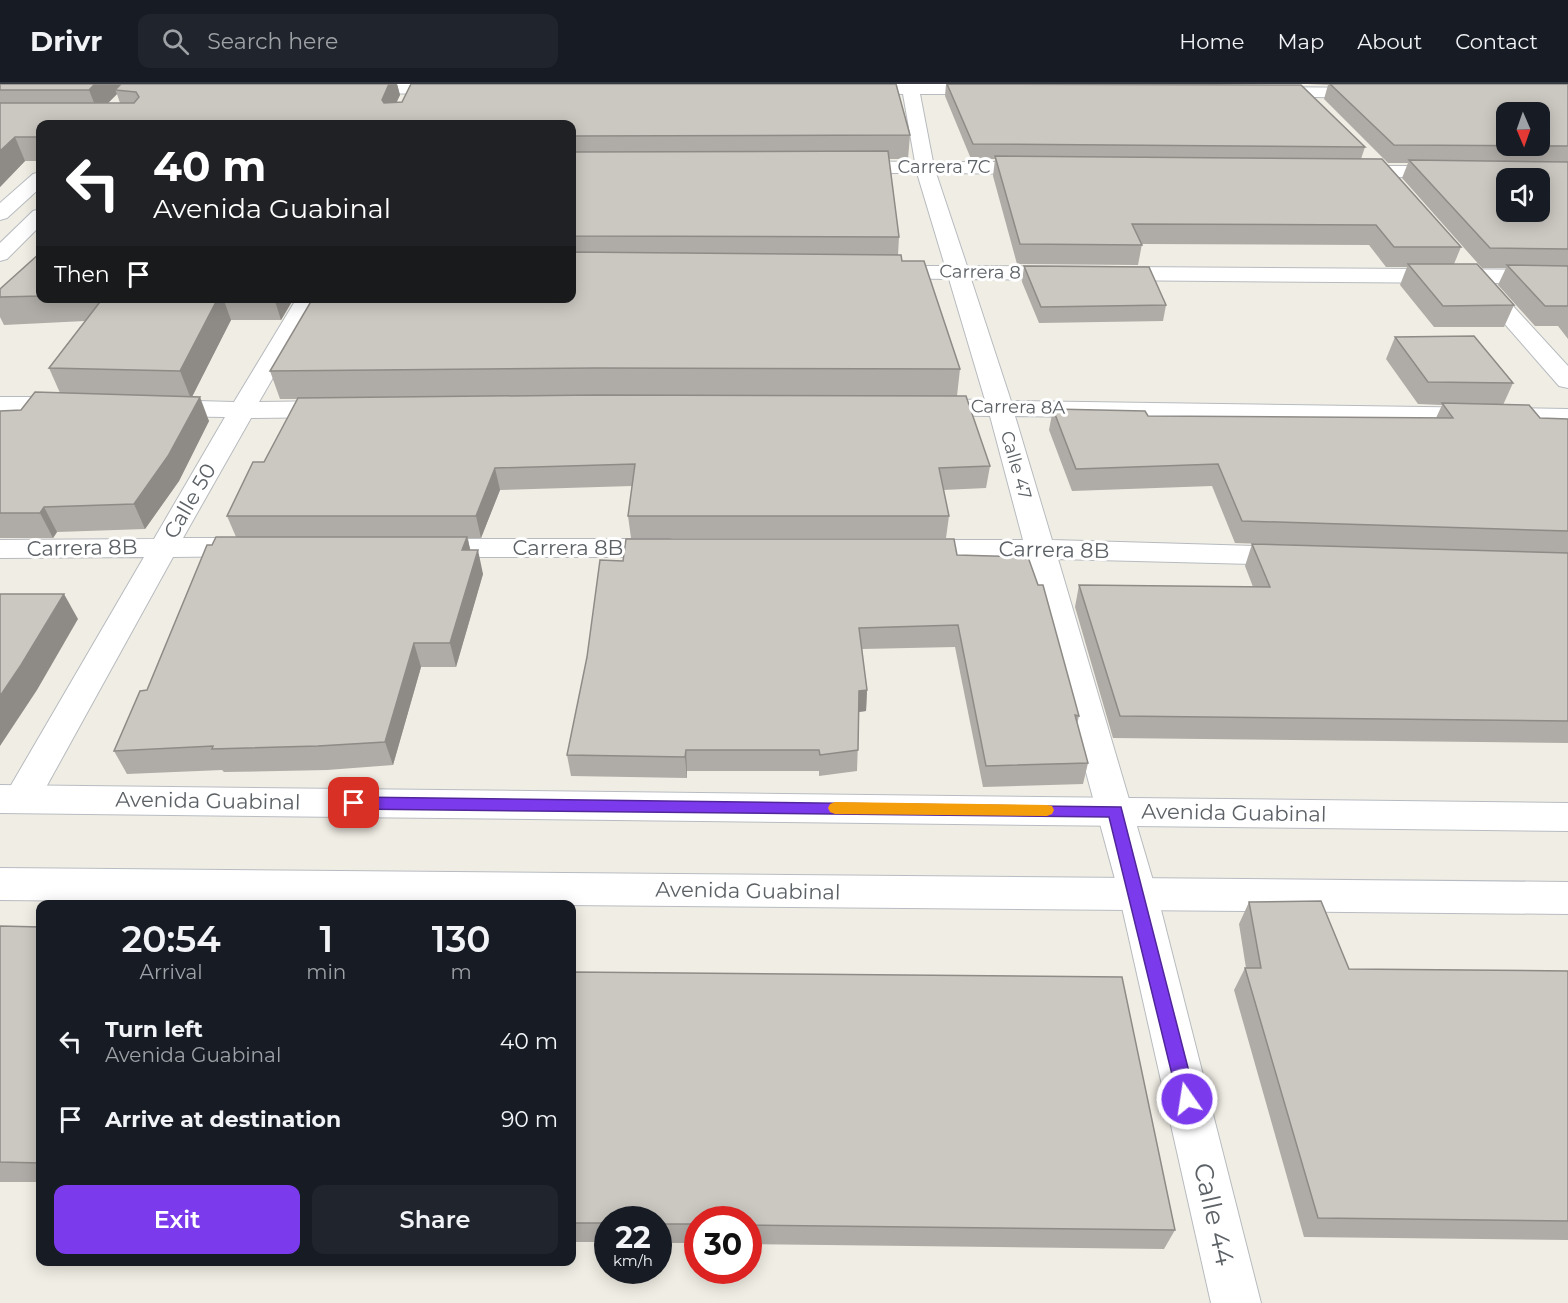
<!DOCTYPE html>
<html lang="en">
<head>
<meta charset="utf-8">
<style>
  body { margin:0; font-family:Montserrat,sans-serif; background:#20242c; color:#f1f3f6; height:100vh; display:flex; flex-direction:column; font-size:22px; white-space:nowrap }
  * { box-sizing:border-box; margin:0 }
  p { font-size:20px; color:#9ea1a6 }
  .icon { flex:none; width:33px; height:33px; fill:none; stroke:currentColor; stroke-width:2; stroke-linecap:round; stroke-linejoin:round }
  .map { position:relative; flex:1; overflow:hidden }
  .side { position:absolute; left:36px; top:816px; width:540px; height:366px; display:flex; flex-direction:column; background:#171b24; border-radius:12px; box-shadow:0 3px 15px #0003 }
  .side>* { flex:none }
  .top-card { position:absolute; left:36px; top:36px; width:540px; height:183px; border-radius:12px; box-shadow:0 3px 15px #0003; background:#202124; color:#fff; overflow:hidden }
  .needle { width:39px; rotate:178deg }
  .fabs { position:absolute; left:1496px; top:18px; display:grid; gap:12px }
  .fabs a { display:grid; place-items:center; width:54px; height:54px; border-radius:12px; background:#171b24; box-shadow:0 3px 15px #0003; font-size:30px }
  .speed { position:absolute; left:594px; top:1122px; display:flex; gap:12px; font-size:30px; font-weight:700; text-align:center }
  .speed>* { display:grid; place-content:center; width:78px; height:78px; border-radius:50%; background:#171b24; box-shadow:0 3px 15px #0003; line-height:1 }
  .speed small { font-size:15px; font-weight:400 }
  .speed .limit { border:9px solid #d22; background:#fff; color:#111 }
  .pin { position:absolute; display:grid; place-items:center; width:51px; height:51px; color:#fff; margin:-26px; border-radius:12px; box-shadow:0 3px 9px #0006 }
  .me { position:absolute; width:66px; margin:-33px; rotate:347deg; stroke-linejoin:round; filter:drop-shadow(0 0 4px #0008) }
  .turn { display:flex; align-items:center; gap:21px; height:126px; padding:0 18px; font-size:27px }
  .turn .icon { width:78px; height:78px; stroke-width:2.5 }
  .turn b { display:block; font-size:42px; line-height:51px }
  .then { display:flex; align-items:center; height:57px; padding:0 18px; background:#0003; gap:12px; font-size:22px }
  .eta { display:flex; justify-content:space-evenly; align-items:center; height:102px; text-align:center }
  .eta b { font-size:36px; font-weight:600; line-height:42px }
  .cta { display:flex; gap:12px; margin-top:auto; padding:12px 18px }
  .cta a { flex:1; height:69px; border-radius:12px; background:#7c3aed; color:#fff; font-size:24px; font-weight:600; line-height:69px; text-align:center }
  .cta a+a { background:#20242c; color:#f1f3f6 }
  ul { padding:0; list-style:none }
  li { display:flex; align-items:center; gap:18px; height:78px; padding:0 18px }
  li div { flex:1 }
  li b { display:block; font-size:22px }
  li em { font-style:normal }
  header { display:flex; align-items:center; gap:36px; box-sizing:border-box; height:84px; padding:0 30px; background:#171b24; border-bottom:2px solid #363941 }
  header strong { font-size:28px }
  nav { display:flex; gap:33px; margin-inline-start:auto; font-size:21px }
  .search { width:420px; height:54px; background:#20242c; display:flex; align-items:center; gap:15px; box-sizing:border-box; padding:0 21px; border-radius:12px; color:#9ea1a6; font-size:22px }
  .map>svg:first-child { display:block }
</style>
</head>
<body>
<header>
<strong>Drivr</strong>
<div class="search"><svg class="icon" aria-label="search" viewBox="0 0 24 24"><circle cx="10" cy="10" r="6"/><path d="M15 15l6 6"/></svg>Search here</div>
<nav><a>Home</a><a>Map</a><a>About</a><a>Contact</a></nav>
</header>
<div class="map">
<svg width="1568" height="1219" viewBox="0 0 1568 1219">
  <rect width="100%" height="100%" fill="#f0ede4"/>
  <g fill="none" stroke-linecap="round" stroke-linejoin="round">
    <defs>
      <g id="minor">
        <path d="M355,0H453L461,5L453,10L349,9L347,5Z"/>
        <path d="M853,0H990L998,5L990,10H920L933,78H1038L1045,80L1047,84L1045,88L1038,90L936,89L967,182L1568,186V200L1492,199L1568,282V304L1559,302L1469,199L971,195L1011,317L1568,325V341L1015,332L1052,456L1293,463L1303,465L1308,472L1303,479L1293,481L1058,475L1157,810L1261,1219H1211L1119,810L1028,474H910L900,471L895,465L900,459L910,456H1023L990,332L926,331L917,328L913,323L917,318L926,315L985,316L949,195L883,194L875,193L872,188L875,183L883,182H945L917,89H846L839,87L837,83L839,79L846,77L915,78L903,10L847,9L845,5Z"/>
        <path d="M1264,3L1371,4L1379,9L1371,14L1258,12L1256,8Z"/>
        <path d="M1347,82H1449L1456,84L1458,88L1456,92L1449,94L1340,92L1338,88L1340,84Z"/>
        <path d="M40,88V104L7,134L0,136V119L33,90Z"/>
        <path d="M40,125V142L7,175L0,177V159L33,127Z"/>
        <path d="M297,214H319L259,318L337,317L346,320L350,325L346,330L337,333L251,334L183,454H252L262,457L267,463L262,469L252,472L173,473L34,725L21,729L8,725L3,715L144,473L0,474V456L154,455L225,333L161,332L152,329L148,324L152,319L161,316L234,318Z"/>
        <path d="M0,313H70L79,316L83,321L79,326L70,329H0Z"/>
        <path d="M424,455H669L679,458L684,464L679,470L669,473H424L414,470L409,464L414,458Z"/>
      </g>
      <g id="secondary">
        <path d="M0,701L1568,719V747L0,729Z"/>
        <path d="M0,784L1568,798V830L0,816Z"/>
      </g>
    </defs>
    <use href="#minor" stroke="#b7bbbf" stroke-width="2"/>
    <use href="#secondary" stroke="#b8bcc2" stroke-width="2"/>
    <use href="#minor" fill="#fff" fill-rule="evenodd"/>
    <use href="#secondary" fill="#fff" fill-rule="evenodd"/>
  </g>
  <g fill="#afaba6" fill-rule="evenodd">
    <path d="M0,0H397L400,11L396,18L910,51L908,75H889L899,153L898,171L960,285L957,312L990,382L986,404L943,406L949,432L946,454H631L628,432L632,402L500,406L481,454H468L470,466L483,490L456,583H421L393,681L327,686L224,688L222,686L127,690L114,667L147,606L212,461L236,453L227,432L264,378L298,315H280L270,287L572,214V40H40V77H25L0,103ZM117,10L120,19H108Z"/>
    <path d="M946,0L1365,63L1361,75L1461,163L1454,180L1514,221L1504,243H1434L1400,201L1407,183H1386L1369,161L1142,160L1138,181L1017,180L993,92L995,75H971L945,12Z"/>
    <path d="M1307,0H1568V255L1558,242H1535L1498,201L1506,184H1482L1402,94L1408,79H1388L1324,15L1328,1Z"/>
    <path d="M40,143V155L37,147Z"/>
    <path d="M40,169V214H294L281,236H231L192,312L209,337L179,397L145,445L57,448L53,454H0V327L21,326L60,309L49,284L85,237L4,241L0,233V205Z"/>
    <path d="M1024,182L1166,221L1163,237L1039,239L1022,198Z"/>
    <path d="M1395,253L1513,299L1503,321L1540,334L1568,335V659L1113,654L1075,523L1079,501L1253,503L1245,482L1252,460L1386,464L1235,459L1212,402L1072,407L1049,346L1053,325L1148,332L1436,334L1442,321L1418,320L1386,275Z"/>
    <path d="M957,471L1079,632L1077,640L1088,679L1083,700L983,703L955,563L862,565L867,606L866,627L859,628L857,687L819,692V687H687V694L571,692L567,671L623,477Z"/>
    <path d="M1249,818L1349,885L1568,887V1156L1304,1153L1234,906L1245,884H1246L1239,840Z"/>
    <path d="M0,842L40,843V1098H0Z"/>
    <path d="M572,888L1175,1146L1164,1165L748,1160V1136H698V1159H658V1136H608V1158H572Z"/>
  </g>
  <g fill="#8e8b87">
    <path d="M95,0H127L115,6L117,10L98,29L89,6Z"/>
    <path d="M389,0H397L400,11L387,39L382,16Z"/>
    <path d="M15,53L25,77L0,103V67Z"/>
    <path d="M218,214H223L231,236L191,315L180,287Z"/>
    <path d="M274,214H294L281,236Z"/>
    <path d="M200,313L209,337L179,397L145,445L134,420Z"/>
    <path d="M495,384L500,406L481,454L476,432Z"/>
    <path d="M44,423L57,448L53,454L40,429Z"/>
    <path d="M467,453L473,476L462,466Z"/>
    <path d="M478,466L483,490L456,583L450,559Z"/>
    <path d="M64,510L78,535L37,606L0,662V612Z"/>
    <path d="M414,559L421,583L393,681L385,658Z"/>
    <path d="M867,606L866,627L858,628L859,607Z"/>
    <path d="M686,666L687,687V694L685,673Z"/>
  </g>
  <g fill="#cbc7c1" stroke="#8e8b87" stroke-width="1.5" fill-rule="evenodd">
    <path d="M0,0H95L89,6H0Z"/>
    <path d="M121,0H389L382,16L384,19L402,18L411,0H896L910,51L572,52V40H40V53H15L0,67V19H134L139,13L136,8L115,6Z"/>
    <path d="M947,0L1301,1L1365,63L973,60Z"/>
    <path d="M1330,0H1568V62L1394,61ZM1506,28H1539V62H1506Z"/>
    <path d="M888,67L899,153L572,152V68Z"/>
    <path d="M995,72L1382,75L1461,163H1394L1376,141L1132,140L1142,161L1020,160Z"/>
    <path d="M1409,76L1568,78V165L1490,164ZM1506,94H1539V128H1506Z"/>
    <path d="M572,168L901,171L902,177H924L960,285L596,284L270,287L313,214H572Z"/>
    <path d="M40,169V212L0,213V205Z"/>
    <path d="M1408,180H1477L1514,221L1443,222Z"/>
    <path d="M1507,181L1568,182V222H1545Z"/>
    <path d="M1024,182L1149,183L1166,221L1041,223Z"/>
    <path d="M103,214H218L180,287L49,284Z"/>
    <path d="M1474,252L1513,299L1428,298L1395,253Z"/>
    <path d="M35,308L200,313L168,372L134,420L44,423L40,429H0V327L21,326Z"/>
    <path d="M596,311L966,312L990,382L939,384L949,432H628L635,380L495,384L476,432H227L253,378H264L298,314Z"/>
    <path d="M1442,319L1529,321L1540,334L1568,335V447L1242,437L1218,380L1076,385L1053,325L1145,327L1148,332L1453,334Z"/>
    <path d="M216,453H467L462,466H478L450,559H414L385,658L318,662L212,665L213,662L114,667L140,607L147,606L207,461H212Z"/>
    <path d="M626,455H954L957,471L1028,473L1038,501H1043L1079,632L1075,631L1088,679L986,682L958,541L859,544L867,606L859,607L858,666L820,671L819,666H686L685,673L567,671L587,573L600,476L623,477Z"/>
    <path d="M1252,460L1568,469V637L1120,632L1079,501L1270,503Z"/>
    <path d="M0,510H64L21,581L0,612Z"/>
    <path d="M1321,817L1349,885L1568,887V1137L1318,1134L1245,884H1261L1249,818Z"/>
    <path d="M0,842L40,843V1079L0,1078Z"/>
    <path d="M572,888L1122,893L1175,1146L748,1141V1136H698V1140H658V1136H608V1139H572Z"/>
  </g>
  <path fill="#7c3aed" stroke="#51269a" stroke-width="1.5" d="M354,713L1121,723L1196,1015L1193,1021L1187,1023L1180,1021L1178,1015L1109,733L354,725L349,723L346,719L349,715Z"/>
  <path fill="#f59e0b" d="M835,718L1047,721L1052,722L1054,726L1052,730L1047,732L835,730L830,728L828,724L830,720Z"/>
  <g text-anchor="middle" stroke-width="6" stroke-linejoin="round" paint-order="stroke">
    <g font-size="18" fill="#5c6166" stroke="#fff">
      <text x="944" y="89">Carrera 7C</text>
      <text transform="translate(980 188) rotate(1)" y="6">Carrera 8</text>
      <text transform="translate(1018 323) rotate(1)" y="6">Carrera 8A</text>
      <text transform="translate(1016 381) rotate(74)" y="6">Calle 47</text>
    </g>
    <g font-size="21" fill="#5c6166" stroke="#fff">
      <text transform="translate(190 417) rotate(-60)" y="7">Calle 50</text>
      <text transform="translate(82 464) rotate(-1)" y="7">Carrera 8B</text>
      <text x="568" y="471">Carrera 8B</text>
      <text transform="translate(1054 466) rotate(1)" y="7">Carrera 8B</text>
      <text transform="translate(208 717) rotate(1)" y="7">Avenida Guabinal</text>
      <text transform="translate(1234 729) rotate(1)" y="7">Avenida Guabinal</text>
      <text transform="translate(748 807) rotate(1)" y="7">Avenida Guabinal</text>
    </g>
    <g font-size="26" fill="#5c6166" stroke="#fff">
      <text transform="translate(1214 1130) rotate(77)" y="9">Calle 44</text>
    </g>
  </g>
</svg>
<div class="fabs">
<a><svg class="needle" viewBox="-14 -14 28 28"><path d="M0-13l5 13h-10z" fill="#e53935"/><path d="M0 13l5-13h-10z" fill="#9ea1a6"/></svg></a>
<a><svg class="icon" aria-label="sound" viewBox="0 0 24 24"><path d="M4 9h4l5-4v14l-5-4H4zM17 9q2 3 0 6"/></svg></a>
</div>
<div class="speed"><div>22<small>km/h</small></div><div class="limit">30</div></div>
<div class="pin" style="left:354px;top:719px;background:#d93025"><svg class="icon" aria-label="arrive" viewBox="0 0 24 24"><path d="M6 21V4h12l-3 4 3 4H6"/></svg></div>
<svg class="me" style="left:1187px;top:1015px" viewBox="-20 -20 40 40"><circle r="17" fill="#7c3aed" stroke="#fff" stroke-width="3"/><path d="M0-11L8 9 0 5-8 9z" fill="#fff"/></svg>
<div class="top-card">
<div class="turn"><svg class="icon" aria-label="left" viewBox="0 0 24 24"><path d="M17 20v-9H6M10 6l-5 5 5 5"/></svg><div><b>40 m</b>Avenida Guabinal</div></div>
<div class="then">Then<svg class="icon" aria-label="arrive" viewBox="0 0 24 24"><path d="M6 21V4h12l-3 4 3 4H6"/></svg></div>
</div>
<section class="side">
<div class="eta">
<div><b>20:54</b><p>Arrival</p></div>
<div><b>1</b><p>min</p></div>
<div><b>130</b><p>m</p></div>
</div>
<ul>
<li><svg class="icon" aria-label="left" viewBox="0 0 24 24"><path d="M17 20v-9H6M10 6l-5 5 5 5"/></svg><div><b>Turn left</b><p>Avenida Guabinal</p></div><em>40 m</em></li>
<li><svg class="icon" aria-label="arrive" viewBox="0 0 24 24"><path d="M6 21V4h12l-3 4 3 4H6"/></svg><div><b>Arrive at destination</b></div><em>90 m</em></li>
</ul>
<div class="cta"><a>Exit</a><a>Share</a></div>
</section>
</div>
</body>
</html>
